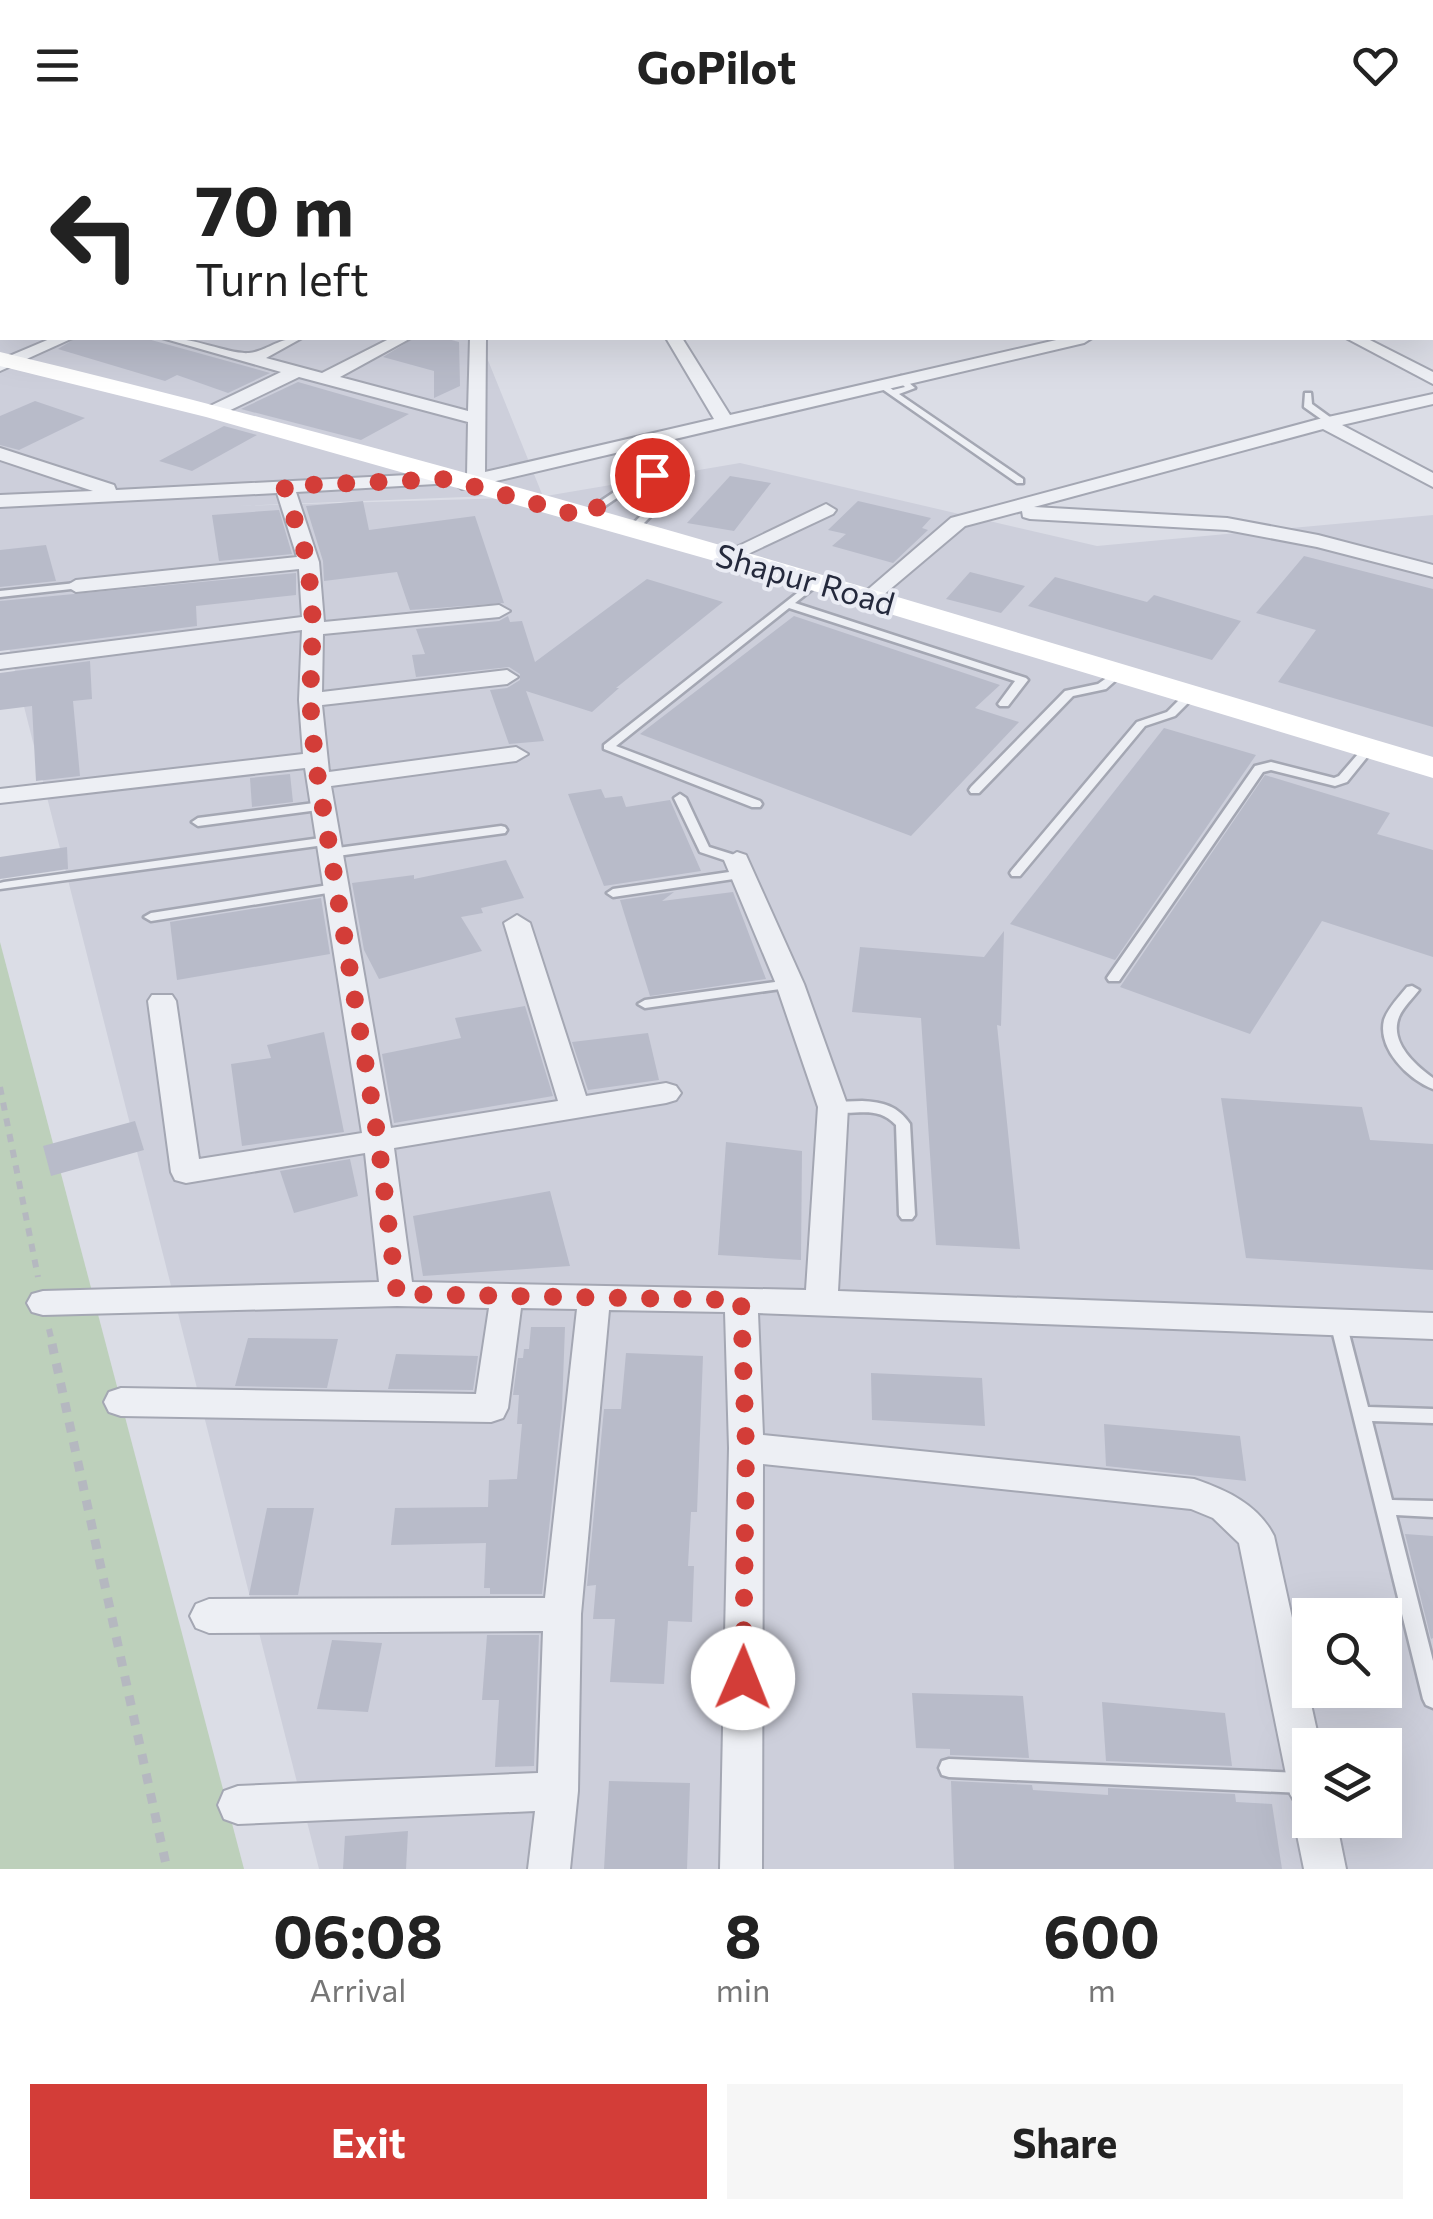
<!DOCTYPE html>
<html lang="en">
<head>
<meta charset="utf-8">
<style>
  body { margin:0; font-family:Commissioner,sans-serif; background:#f6f6f6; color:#222; height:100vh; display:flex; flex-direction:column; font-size:38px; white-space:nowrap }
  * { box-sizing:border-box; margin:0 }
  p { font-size:32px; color:#767676 }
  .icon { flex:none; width:55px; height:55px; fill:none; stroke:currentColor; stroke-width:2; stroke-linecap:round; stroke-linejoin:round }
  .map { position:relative; height:1739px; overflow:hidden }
  .sheet { display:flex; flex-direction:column; background:#fff; flex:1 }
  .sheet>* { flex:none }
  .banner { position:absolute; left:0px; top:0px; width:1435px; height:210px; box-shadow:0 10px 40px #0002; background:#fff; color:#222; overflow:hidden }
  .tools { position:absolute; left:1292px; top:1468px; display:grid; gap:20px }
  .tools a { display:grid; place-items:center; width:110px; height:110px; border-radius:0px; background:#fff; box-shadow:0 10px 40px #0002; font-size:50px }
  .pin { position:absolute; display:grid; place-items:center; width:85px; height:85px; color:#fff; margin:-42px; border:5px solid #fff; border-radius:50%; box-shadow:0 2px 10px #0007 }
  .me { position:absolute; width:110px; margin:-55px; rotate:1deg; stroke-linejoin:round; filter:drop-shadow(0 0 8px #0008) }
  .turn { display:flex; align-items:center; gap:35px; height:210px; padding:0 30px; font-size:45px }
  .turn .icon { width:130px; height:130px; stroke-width:2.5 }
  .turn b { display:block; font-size:70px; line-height:85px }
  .eta { display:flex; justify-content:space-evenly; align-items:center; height:170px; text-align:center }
  .eta b { font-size:60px; font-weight:700; line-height:70px }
  .action { display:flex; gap:20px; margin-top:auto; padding:20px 30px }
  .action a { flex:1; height:115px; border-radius:0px; background:#d33d38; color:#fff; font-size:40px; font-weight:700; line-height:115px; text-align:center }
  .action a+a { background:#f6f6f6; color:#222 }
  header { display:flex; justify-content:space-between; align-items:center; height:130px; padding:0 30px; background:#fff; font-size:45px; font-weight:700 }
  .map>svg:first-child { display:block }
</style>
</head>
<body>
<header><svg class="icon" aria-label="menu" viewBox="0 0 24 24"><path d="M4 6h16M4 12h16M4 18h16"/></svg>GoPilot<svg class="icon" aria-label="heart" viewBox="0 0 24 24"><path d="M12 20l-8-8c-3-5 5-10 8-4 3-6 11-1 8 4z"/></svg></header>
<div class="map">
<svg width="1433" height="1739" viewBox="0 0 1433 1739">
  <rect width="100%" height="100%" fill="#dbdde6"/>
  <path fill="#cdcfdb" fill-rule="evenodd" d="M0,0L156,2H2V208H479L542,364L238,376L540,367L740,333L1097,416L1433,385V1739H319L0,482ZM1310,1485H1385V1560H1310ZM1310,1615H1385V1690H1310Z"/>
  <path fill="#bdd0bb" d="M0,812L244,1739H0Z"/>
  <g fill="#b8bbc9">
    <path d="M76,208H144L270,243L228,263L177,245L165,251L58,219Z"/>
    <path d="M414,208H444L459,212L460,256L434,268V241L383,227Z"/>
    <path d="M298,252L409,284L361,310L241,279Z"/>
    <path d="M35,271L85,288L19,320L0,315V286Z"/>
    <path d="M224,296L257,305L192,341L159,331Z"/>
    <path d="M730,346L771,353L734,401L687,393Z"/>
    <path d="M363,371L369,400L475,386L504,473L410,480L397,442L324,451L323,431L306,376Z"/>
    <path d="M858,371L931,388L922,398L928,400L893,433L832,416L846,404L828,400Z"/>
    <path d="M279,380L292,424L219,431L212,385Z"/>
    <path d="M46,415L56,451L0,457V420Z"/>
    <path d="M1304,426L1433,459V597L1278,552L1316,500L1256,483Z"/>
    <path d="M970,442L1025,456L1001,483L946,469Z"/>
    <path d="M296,443V465L196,476L197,496L0,521V471Z"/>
    <path d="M1055,447L1147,472L1154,465L1241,491L1212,530L1028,476Z"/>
    <path d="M647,449L723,472L616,558H619L592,582L526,561L544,611L509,614L490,560L507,558L520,550V544L509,537L416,547L412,525L425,524L416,499L499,491L508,486L510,492L522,491L535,532Z"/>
    <path d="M794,486L1000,555L975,578L1019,592L911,706L640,604Z"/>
    <path d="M90,531L92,569L73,571L80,646L36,651L32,576L0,580V543Z"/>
    <path d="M1164,598L1256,625L1115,830L1010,794Z"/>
    <path d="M290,644L293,672L252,677L250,648Z"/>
    <path d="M1265,645L1390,683L1377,704L1433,720V827L1322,791L1250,904L1120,857Z"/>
    <path d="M601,659L605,668L622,666L626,677L670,670L701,741L604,756L568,664Z"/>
    <path d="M67,717L68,739L0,749V727Z"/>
    <path d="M506,730L524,768L481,778L483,783L461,787L482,821L379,849L364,820L352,753L414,745V749Z"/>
    <path d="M674,762L662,771L733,762L766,849L650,866L620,770Z"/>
    <path d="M321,768L330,824L177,850L170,792Z"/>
    <path d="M1004,801L1001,896L997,895L1020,1119L936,1115L921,888L852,882L860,817L984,827Z"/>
    <path d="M525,876L553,966L394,993L382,924L461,908L455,888Z"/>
    <path d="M324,902L344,1002L242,1016L231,934L271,928L267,915Z"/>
    <path d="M648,903L659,950L588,960L572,912Z"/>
    <path d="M1221,968L1362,977L1370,1010L1433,1014V1140L1246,1128Z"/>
    <path d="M135,991L144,1020L51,1046L43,1016Z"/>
    <path d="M726,1012L802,1021L801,1130L718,1125Z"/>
    <path d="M350,1029L358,1066L294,1083L280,1041Z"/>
    <path d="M550,1061L570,1136L423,1146L413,1086Z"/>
    <path d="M531,1197H565L562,1278L542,1464H490V1458H484L486,1413L391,1415L395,1378L488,1377L489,1350L517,1349L522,1294H517L519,1265H513L518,1228H523L524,1219H529Z"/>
    <path d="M248,1208L338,1209L327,1258L235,1256Z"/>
    <path d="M626,1223L703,1226L697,1382H691L688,1436H694L692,1492L668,1491L664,1554L610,1552L615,1489H593L596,1455L587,1456L604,1279H621Z"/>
    <path d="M396,1224L478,1226L473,1260L388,1259Z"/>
    <path d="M871,1243L982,1248L985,1296L872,1290Z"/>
    <path d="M1104,1294L1240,1306L1246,1351L1106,1336Z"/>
    <path d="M267,1378H314L298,1465H249Z"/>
    <path d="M1405,1404L1433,1406V1508L1431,1509Z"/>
    <path d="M487,1505H539L534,1636L495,1637L499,1570H482Z"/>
    <path d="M332,1510L382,1513L368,1582L317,1579Z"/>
    <path d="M912,1563L1023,1566L1029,1628L950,1625V1619L916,1618Z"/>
    <path d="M1102,1572L1225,1583L1232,1636L1106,1631Z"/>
    <path d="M609,1651L690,1653L687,1739H604Z"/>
    <path d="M951,1651L1032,1655L1033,1660L1108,1665V1658L1235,1664L1236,1672L1272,1674L1282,1739H954Z"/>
    <path d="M408,1701L406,1739H343L345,1706Z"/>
  </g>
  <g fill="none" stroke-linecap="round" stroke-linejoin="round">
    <defs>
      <g id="lane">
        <path d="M901,246L915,258L899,264L1023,349V353H1017L875,254L882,252L893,260L905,257L897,249Z"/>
        <path d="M1305,263H1311L1312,274L1334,290V294H1328L1304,277Z"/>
        <path d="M644,342L675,347L683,354L634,403L626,401L672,354L669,351L646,348L586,389H580V385Z"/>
        <path d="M815,449L820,452L819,454L795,473L1026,548L1028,550L1008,576H1000L998,574L1015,551L789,478L616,616L760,671L762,674L760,677H752L604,619V615Z"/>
        <path d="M76,453L81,456L80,458L0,467V461Z"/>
        <path d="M1118,540L1124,543L1106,559L1073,566L979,663H971L969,660L971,657L1065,561L1098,554Z"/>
        <path d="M1190,562L1196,565L1175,586L1145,596L1020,746H1012L1010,743L1012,740L1137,592L1167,582L1186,563Z"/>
        <path d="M1368,615L1372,617V621L1347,652L1335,656L1271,640L1263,642L1119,851H1109L1107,848L1109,845L1255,636L1271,632L1334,648L1339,646L1364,617Z"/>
        <path d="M680,664L686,668L709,717L741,727L743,730L741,733H733L700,722L674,668Z"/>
        <path d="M322,672L326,673L328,676L326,679L198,696L192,692L198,688Z"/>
        <path d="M501,696L505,697L507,700L505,703L330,727L324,723L330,719Z"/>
        <path d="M328,707L334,711L332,714L0,759V753L4,752Z"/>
        <path d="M743,740L747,741L749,744L747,747L613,767L607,763L613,759Z"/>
        <path d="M335,754L340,755L341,758L340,761L151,791L144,787L151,783Z"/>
        <path d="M790,850L797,854L795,857L645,878L638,874L645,870Z"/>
        <path d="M1412,856L1419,860C1413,868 1403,877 1399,887C1389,912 1415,935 1433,948V959C1409,950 1377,919 1384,890C1388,878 1399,867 1407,857Z"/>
        <path d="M862,971C883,972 898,976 910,994L915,1085L912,1089H902L899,1085L896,995C873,970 845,992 826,977L833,972Z"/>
        <path d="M1338,1186L1344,1188L1346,1192L1368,1277L1433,1279V1293L1372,1291L1392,1370L1433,1371V1387L1396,1385L1433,1531V1578L1426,1575L1423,1569L1330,1192L1332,1188Z"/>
        <path d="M949,1629L1302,1643L1309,1646L1310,1658L1302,1663L949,1647L942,1645L939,1638L942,1631Z"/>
      </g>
      <g id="street">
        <path d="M306,0H329L331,2H308Z"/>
        <path d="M934,0H951L953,2H936Z"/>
        <path d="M1405,0H1420L1422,2H1407Z"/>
        <rect x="1432" y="15" width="1" height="9"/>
        <rect x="0" y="27" width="2" height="8"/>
        <rect x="1432" y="43" width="1" height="8"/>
        <rect x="1432" y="72" width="1" height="8"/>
        <rect x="1432" y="106" width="1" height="8"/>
        <path d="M2,128V138L0,139V129Z"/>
        <rect x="1432" y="140" width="1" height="10"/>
        <rect x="0" y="156" width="2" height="10"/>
        <path d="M52,208H73L0,241V230Z"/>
        <path d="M162,208C191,206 230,225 249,223C268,221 276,208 302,208L266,228L322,243L391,208H411L340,247L468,281L470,208H486L485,342L714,289L666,208H682L730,285L1065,208H1092L1084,213L462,359L453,353L296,362L319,432L324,492L499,475L510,481L499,487L323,504L322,562L507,540L518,547L507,554L322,575L329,642L516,617L528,624L516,631L331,656L391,998L558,971L504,793L517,785L530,793L586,966L666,953L676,956L681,963L676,970L666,973L394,1018L412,1152L806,1160L818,977L776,854L724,730L737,722L746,725L804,854L848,977L838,1161L1433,1183V1209L758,1183L763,1305L1194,1349C1226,1360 1258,1374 1274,1406L1320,1615H1310V1690H1336L1346,1739H1304L1294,1690L1299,1679L1290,1664L1239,1413L1213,1388L1191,1379L763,1334L762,1739H720L729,1318L725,1182L609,1180L581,1484L578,1661L570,1739H528L535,1681L238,1694L224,1689L218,1675L224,1661L238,1656L538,1643L543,1501L209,1503L196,1498L190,1486L196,1474L209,1469L545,1468L577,1179L521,1178L508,1278L503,1288L491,1292L121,1286L109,1282L104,1272L109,1262L121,1258L476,1264L489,1178L397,1176L43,1185L32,1182L27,1173L32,1164L43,1161L379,1152L365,1023L186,1053L175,1050L171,1042L148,871L152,865H172L176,871L199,1029L362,1003L305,638L0,673V659L303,624L299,570L302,500L0,539V525L302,487L299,439L76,462L66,456L76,450L297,427L277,363L0,377V365L93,361L0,330V318L114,355L116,360L447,343L456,349L467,346L468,292L299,247L220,285H208V277L281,242Z"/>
        <path d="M1346,208H1366L1433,242V254Z"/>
        <path d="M1433,264V274L1342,295L1433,343V357L1323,299L1034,377L1227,388L1318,405L1433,435V447L1317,417L1227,400L1030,389L1023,387L1022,381L965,396L875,472L868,474L858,468L951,388L1319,289Z"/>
        <path d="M826,374L836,380L833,384L735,430L728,432L718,426Z"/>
      </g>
    </defs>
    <use href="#lane" stroke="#a4a7b3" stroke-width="5"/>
    <use href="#street" stroke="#a4a7b3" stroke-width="4"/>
    <g stroke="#b5b8c0" stroke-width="6" stroke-dasharray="8 8" stroke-linecap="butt">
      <path d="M0,957L38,1147"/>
      <path d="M49,1199L53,1216"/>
    </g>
    <path stroke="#b5b8c0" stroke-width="9" stroke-dasharray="10 10" stroke-linecap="butt" d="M52,1214L167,1739"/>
    <use href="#lane" fill="#edeff4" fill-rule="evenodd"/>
    <use href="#street" fill="#edeff4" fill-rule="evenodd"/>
    <path fill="#fff" fill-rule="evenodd" d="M0,222C483,338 957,485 1433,627V648L718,432L206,287L0,236Z"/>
  </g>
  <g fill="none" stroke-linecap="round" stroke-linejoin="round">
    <path stroke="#d33d38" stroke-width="18" stroke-dasharray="0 32.4" d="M652,345L638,348L584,387L447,349L284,356L308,432L313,492L310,570L315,630L378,1009L397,1164L741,1170L746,1318L743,1548"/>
  </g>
  <g text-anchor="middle" stroke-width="8" stroke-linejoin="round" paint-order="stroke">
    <g font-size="32" fill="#24293c" stroke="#eaecf4">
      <text transform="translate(805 450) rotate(16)" y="11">Shapur Road</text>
    </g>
  </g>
</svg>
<div class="tools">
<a><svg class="icon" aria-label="search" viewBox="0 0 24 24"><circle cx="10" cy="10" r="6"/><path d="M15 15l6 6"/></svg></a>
<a><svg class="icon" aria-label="layers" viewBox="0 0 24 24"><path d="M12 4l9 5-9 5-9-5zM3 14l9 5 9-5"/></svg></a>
</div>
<div class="pin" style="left:652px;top:345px;background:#d93025"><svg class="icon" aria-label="arrive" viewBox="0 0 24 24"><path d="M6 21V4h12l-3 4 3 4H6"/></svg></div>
<svg class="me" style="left:743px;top:1548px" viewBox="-20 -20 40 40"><circle r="19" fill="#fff"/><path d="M0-13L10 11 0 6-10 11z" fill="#d33d38"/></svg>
<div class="banner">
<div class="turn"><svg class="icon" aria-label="left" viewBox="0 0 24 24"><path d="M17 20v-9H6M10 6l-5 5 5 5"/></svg><div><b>70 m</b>Turn left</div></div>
</div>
</div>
<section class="sheet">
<div class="eta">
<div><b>06:08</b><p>Arrival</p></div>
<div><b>8</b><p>min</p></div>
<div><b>600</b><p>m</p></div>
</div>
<div class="action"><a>Exit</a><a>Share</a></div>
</section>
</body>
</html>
